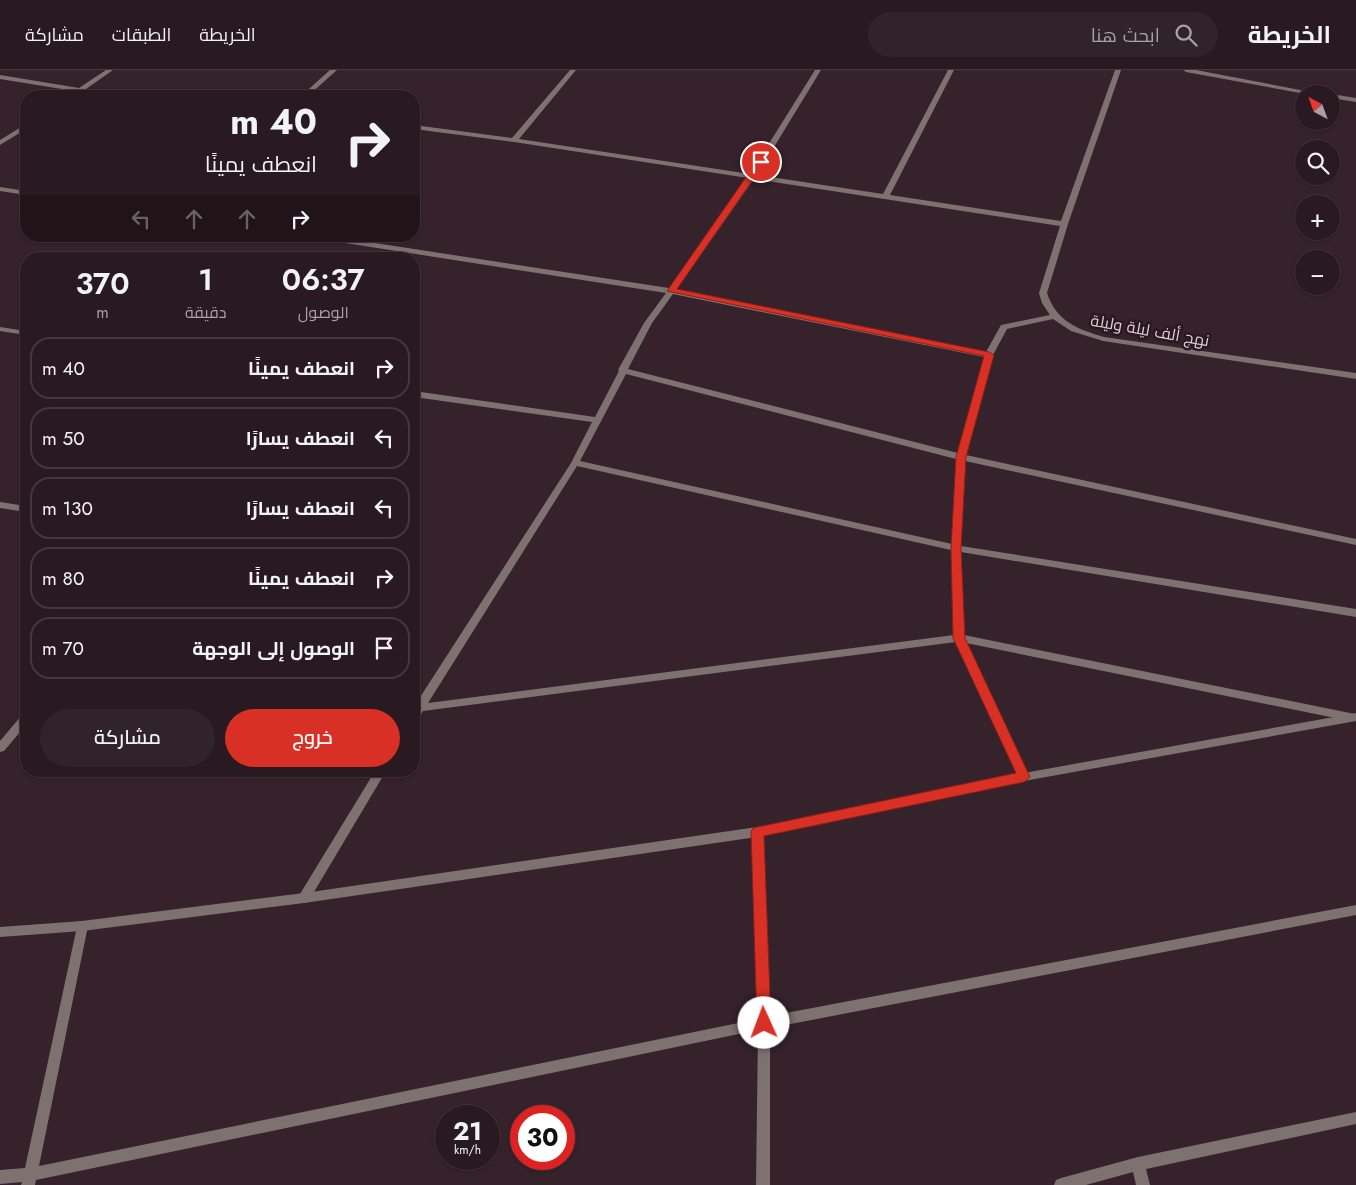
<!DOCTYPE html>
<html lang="ar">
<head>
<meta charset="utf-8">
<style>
  body { margin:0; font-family:Jost,Cairo,sans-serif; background:#302329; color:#f1f3f6; direction:rtl; height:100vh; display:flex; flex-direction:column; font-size:19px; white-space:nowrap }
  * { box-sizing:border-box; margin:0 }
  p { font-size:16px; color:#a5a1a5 }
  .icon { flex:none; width:28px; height:28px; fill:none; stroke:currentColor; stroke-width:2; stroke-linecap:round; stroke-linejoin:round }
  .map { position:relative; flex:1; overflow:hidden; direction:ltr }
  .sheet { position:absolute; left:20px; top:182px; width:400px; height:525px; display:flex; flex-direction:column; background:#281a20; border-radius:20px; box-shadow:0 1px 4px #0004,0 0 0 1px #44383e; direction:rtl }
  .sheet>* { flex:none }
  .guide { position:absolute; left:20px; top:20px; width:400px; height:152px; border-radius:20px; box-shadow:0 1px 4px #0004,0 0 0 1px #44383e; direction:rtl; background:#281a20; color:#f1f3f6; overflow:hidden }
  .needle { width:32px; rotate:319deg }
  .tools { position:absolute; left:1295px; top:15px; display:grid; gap:10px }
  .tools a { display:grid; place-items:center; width:45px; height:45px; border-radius:50%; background:#281a20; box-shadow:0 1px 4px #0004,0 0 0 1px #44383e; font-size:25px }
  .speed { position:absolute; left:435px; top:1035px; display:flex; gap:10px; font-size:25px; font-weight:700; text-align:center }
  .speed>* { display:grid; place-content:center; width:65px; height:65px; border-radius:50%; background:#281a20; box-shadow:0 1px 4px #0004,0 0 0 1px #44383e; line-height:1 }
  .speed small { font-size:12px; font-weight:400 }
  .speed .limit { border:8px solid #d22; background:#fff; color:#111 }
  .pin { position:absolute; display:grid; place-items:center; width:42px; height:42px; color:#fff; margin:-21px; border:2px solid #fff; border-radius:50%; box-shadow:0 1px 5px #0007 }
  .me { position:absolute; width:55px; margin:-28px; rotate:358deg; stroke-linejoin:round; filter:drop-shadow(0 0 4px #0008) }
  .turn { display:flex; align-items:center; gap:18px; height:105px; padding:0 20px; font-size:22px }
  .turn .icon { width:65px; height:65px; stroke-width:2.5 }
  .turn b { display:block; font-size:35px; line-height:42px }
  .lanes { display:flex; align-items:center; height:48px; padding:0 20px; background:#0003; justify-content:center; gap:25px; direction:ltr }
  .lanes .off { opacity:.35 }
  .eta { display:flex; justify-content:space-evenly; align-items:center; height:85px; text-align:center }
  .eta b { font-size:30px; font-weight:600; line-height:35px }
  .primary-button { display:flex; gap:10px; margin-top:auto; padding:10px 20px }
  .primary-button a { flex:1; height:58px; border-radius:30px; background:#d93025; color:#fff; font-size:20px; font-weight:600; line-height:58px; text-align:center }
  .primary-button a+a { background:#302329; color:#f1f3f6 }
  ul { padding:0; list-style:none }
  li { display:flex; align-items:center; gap:15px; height:62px; margin:0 10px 8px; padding:0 10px; border:2px solid #44383e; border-radius:20px }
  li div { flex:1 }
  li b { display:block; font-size:19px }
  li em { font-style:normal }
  header { display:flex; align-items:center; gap:30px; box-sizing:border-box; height:70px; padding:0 25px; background:#281a20; border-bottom:1px solid #44383e }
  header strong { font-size:24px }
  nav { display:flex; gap:28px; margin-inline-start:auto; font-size:18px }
  .search { width:350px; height:45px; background:#302329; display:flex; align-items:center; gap:12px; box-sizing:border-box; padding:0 18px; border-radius:28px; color:#a5a1a5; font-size:19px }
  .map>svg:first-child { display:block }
</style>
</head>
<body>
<header>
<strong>الخريطة</strong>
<div class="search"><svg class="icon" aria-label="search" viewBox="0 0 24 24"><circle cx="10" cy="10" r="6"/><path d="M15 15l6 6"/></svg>ابحث هنا</div>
<nav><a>الخريطة</a><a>الطبقات</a><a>مشاركة</a></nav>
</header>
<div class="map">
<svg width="1356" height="1115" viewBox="0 0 1356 1115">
  <rect width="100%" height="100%" fill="#35222a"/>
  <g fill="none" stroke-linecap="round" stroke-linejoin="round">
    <g fill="#7e7271" fill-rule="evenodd">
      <path d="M106,0H113L86,19L143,24L146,26H125L81,22L75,26H68L74,21L0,9V5L79,18Z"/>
      <path d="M330,0H337L308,26H301Z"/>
      <path d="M570,0H576L519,69L750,104L815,0H821L757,105L883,124L948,0H954L890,125L1061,151L1115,0H1121L1068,154L1047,223C1056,251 1077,259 1104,267L1356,303V309L1103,271L1071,261L1053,249L1007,259L993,285L966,385L1356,469V475L965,391L961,476L1356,539V547L961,482L964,565L1350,643L1354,644L1355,647L1354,650L1350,651L966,573L1029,707L1028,710L1024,711L1020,710L1019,707L956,572L423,641L418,650L414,651V638L415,635L571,393L592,352L414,327V321L595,347L619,301L618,300L644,253L666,223L313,168L309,166H329L669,218L748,108L514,72L414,59V55L512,68ZM754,109L1060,156L1039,223L1042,233L1050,245L1001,255L986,282L676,220ZM673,224L984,287L958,383L628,299L652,253ZM626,304L956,389L952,474L580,391ZM577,396L951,480L954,565L428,633Z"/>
      <path d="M1183,0H1196L1321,24H1306L1186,2Z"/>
      <path d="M1331,24L1356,28V32L1331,28Z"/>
      <path d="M26,54V59L0,75V70Z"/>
      <path d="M0,117L26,121V125L0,121Z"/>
      <path d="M0,257L26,261V265L0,261Z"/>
      <path d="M0,432L26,436V442L0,438Z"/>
      <path d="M26,644V655L4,681L0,682V671L22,645Z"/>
      <path d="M375,701H386L308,832L304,833L300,832L298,828L300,824Z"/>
      <path d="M757,757L761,759L763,762L770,946L1356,835V845L770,958V1115H756L758,960L36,1110L35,1115H21L22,1112L0,1114V1100L25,1098L78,852L82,851L86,852L88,856L39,1096L758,949L751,762L753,759Z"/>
      <path d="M1356,1042V1054L1146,1099L1150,1115H1136L1133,1102L1086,1115H1054L1056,1110L1061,1108L1138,1087Z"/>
    </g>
    <path fill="#7e7271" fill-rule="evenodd" d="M1356,643V651L1024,711L757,767L304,833L82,861L0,867V857L82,851L304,823L757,757L1024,703Z"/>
  </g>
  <path fill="#d93025" stroke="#8d1f18" d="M758,90L765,92L677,219L989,282L994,285L966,387L961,478L965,568L1030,707L1024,712L764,766L771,953L769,958L764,960L759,958L757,953L751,762L753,758L1016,703L953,568L951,478L956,387L984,286L667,221Z"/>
  <g text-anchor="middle" stroke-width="5" stroke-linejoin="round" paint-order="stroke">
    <g font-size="16" fill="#dfd1d7" stroke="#2b1820">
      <text transform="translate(1150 260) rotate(10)" y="6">نهج ألف ليلة وليلة</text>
    </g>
  </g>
</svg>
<div class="tools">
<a><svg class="needle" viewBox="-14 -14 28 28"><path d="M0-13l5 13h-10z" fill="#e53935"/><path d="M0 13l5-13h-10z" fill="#a5a1a5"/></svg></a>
<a><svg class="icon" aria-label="search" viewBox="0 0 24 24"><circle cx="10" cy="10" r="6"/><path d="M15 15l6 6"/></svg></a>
<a>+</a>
<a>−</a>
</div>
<div class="speed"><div>21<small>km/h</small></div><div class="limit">30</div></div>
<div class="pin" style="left:761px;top:92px;background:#d93025"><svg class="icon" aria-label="arrive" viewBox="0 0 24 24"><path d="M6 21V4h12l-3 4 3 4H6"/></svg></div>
<svg class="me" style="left:764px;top:953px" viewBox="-20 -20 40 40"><circle r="19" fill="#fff"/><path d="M0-13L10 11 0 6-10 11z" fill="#d93025"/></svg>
<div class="guide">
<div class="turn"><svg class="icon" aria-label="right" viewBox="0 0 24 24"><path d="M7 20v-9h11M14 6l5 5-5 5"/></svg><div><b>40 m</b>انعطف يمينًا</div></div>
<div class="lanes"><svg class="icon off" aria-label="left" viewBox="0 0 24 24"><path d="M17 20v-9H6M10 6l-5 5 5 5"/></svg><svg class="icon off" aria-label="ahead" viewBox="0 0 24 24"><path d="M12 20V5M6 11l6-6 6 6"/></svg><svg class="icon off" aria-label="ahead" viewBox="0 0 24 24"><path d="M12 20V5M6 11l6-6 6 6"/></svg><svg class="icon" aria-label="right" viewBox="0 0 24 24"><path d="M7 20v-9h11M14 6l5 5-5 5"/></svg></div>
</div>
<section class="sheet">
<div class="eta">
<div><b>06:37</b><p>الوصول</p></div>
<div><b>1</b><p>دقيقة</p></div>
<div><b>370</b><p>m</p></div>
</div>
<ul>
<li><svg class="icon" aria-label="right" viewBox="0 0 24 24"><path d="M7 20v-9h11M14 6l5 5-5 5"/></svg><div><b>انعطف يمينًا</b></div><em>40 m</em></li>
<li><svg class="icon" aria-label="left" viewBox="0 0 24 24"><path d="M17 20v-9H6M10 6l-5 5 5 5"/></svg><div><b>انعطف يسارًا</b></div><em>50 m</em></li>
<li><svg class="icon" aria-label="left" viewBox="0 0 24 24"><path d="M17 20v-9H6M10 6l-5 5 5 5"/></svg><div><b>انعطف يسارًا</b></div><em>130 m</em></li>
<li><svg class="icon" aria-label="right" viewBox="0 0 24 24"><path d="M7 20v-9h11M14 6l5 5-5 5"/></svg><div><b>انعطف يمينًا</b></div><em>80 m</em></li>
<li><svg class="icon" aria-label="arrive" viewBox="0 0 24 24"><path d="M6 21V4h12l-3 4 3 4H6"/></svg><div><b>الوصول إلى الوجهة</b></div><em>70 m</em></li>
</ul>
<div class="primary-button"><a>خروج</a><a>مشاركة</a></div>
</section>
</div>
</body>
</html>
